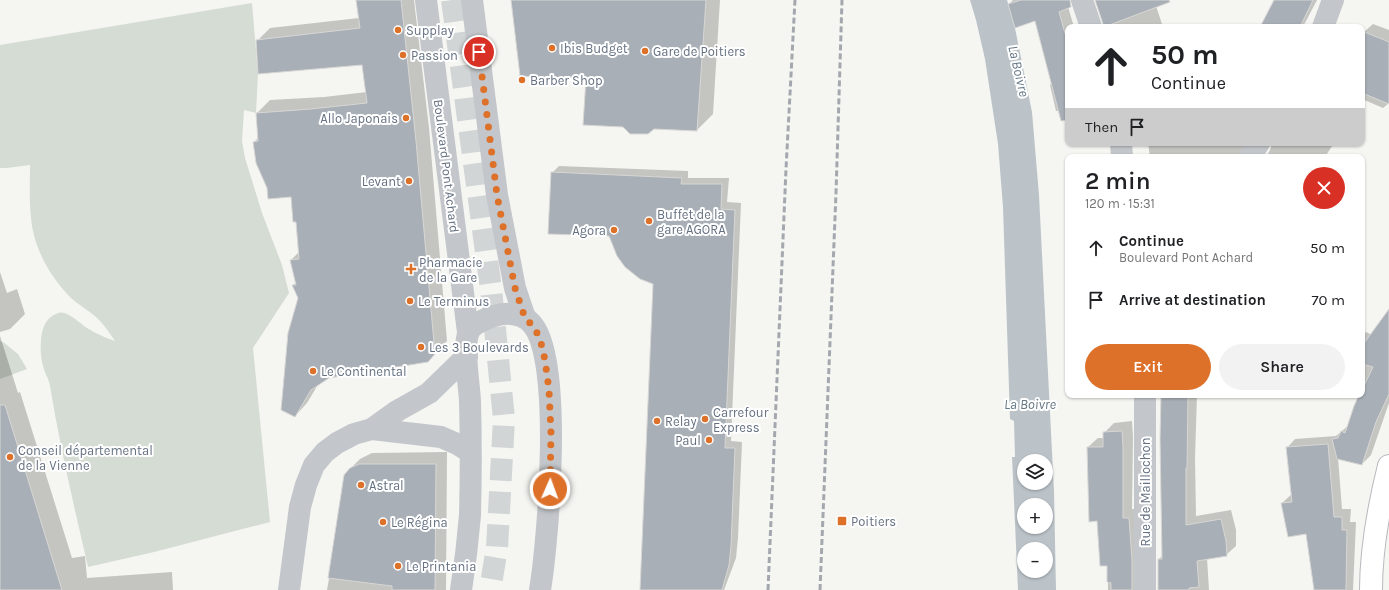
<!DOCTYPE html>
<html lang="en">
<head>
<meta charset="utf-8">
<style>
  body { margin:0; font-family:Karla,sans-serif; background:#f2f2f2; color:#202124; height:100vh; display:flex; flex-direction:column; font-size:15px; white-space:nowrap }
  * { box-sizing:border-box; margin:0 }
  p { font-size:13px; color:#757577 }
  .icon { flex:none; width:22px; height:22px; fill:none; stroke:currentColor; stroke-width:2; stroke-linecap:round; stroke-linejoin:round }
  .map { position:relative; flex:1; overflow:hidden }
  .side { position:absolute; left:1065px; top:154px; width:300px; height:244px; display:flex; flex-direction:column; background:#fff; border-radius:8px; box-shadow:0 1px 3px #0004 }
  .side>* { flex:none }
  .guide { position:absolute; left:1065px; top:24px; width:300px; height:122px; border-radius:8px; box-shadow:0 1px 3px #0004; background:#fff; color:#202124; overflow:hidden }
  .controls { position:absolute; left:1017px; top:454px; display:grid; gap:8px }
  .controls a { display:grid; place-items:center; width:36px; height:36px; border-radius:50%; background:#fff; box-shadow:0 1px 3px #0004; font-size:20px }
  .pin { position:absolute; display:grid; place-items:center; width:34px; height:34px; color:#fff; margin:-17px; border:2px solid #fff; border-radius:50%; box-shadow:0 1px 4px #0007 }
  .me { position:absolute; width:44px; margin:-22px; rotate:2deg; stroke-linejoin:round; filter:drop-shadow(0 0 3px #0008) }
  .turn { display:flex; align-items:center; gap:14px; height:84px; padding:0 20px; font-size:18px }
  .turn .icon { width:52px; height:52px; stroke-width:2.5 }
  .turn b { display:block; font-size:28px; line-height:34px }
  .then { display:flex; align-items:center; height:38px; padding:0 20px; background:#0003; gap:8px; font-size:15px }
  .round { display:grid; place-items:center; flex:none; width:42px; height:42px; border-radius:21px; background:#f2f2f2 }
  .summary { display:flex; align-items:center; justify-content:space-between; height:68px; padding:0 20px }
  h1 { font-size:24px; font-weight:600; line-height:30px }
  .primary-button { display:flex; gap:8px; margin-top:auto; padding:8px 20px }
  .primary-button a { flex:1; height:46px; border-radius:24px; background:#de712a; color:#fff; font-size:16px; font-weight:600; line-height:46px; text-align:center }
  .primary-button a+a { background:#f2f2f2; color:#202124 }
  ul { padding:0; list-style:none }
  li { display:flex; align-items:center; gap:12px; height:52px; padding:0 20px }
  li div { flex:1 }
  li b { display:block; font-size:15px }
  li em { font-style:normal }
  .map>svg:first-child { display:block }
</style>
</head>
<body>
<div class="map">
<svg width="1389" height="590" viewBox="0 0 1389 590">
  <rect width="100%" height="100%" fill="#f5f6f2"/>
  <g fill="#d5dcd3">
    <path d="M252,3L258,74L256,113L244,110L242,141L245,158L262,213L282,265L289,293L253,348L270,522L154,552L88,567C74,506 60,447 50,386C49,379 45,374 44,369C41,361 40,349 41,341C42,329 45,317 59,313C66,310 81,324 87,328C95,333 106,338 115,341C110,334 106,327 100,321C92,312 80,306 71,298C50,277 33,247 31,217C29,200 30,182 30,165L7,168H0V45Z"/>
    <path d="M0,341L3,342L18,354L27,369L0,379Z"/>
  </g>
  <path fill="#bbc3c9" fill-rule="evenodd" d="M970,0H1007L1015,28L1032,112L1039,195L1054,491L1056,590H1018L1012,457H1015L1014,421L1010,419L1003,207L998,144L985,59L976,20ZM1024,461H1046V483H1024ZM1024,505H1046V527H1024ZM1024,549H1046V571H1024Z"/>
  <g fill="#0003">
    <path d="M357,0H414L429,128L447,341L427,361L329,377L319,383L307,403L295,416L299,298L293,285L297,282L291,260L299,252L297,221L292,196L268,188L254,142L259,137L257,113L270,100L324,97L367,92L363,64L257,41L270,28L359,18Z"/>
    <path d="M512,0H720L713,114L697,130L587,78Z"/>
    <path d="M1013,0H1066L1074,27H1068V110L1056,111L1050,85L1052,83L1035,19L1009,4Z"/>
    <path d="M1096,0H1154L1163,27H1110L1104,7Z"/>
    <path d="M1275,0H1317L1305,23L1301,27H1288Z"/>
    <path d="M1373,24L1389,30V103L1383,108L1362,99V37L1364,32Z"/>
    <path d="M1148,143H1248L1253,157H1150Z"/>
    <path d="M1272,143H1334L1325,157H1266L1270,150Z"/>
    <path d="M559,166L688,171V178H729L727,202L741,203L731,441L742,442L738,538L736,558L724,590H641L654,283L552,173Z"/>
    <path d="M0,272L7,293L17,289L25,314L10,329L0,332Z"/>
    <path d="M1389,311V403L1371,455L1362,464L1338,458L1342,509H1351L1350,522H1356L1353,590H1316L1307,533L1289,536L1282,503L1292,494L1287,448L1295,439L1336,436L1349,425L1359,395H1362V336L1366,332L1372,335Z"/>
    <path d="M0,336L18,393L20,392L72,558L85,556L87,578L172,572L173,590H0Z"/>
    <path d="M1162,395H1197L1195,458L1196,516L1231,510L1236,530V546L1226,555L1207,558L1209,590H1158V560L1163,555Z"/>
    <path d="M1132,421L1133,437L1132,509H1138L1147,590H1108V565L1098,520L1088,447L1098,438H1104V433L1114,423Z"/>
    <path d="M447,452L446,590H327L348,471L360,459L372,453Z"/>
  </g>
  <g fill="#a9afb6" stroke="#d7d7d5">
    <path d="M356,0H401L416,141L435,354L428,362L329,378L311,390L295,417L281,410L288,333L298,298L292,285H296L290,260L299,259L296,222H293L291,197L268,199L267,188L256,163L253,142L258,141L256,113L311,109L367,103L362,65L258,74L256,40L360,28Z"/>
    <path d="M511,0H706L697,131L654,129L648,134H630L623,127L583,125L586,79L520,76Z"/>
    <path d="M1021,0H1070L1071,7L1059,12L1068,44V120L1061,121L1035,21L1015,28L1008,4Z"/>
    <path d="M1095,0H1169L1170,2L1104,27Z"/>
    <path d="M1274,0H1313L1300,27H1260Z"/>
    <path d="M1362,31L1389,42V104L1362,93Z"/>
    <path d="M551,172L682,178L681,184H722L721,209L735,210L725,448H735L731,546L729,565L722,590H640L653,284L640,279L625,267L617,256L609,236L548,234Z"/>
    <path d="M1389,309V394L1376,422L1362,465L1337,459L1332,439L1338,438L1341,431L1345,433L1354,406L1359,395H1362V390L1373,367L1362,364V346Z"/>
    <path d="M1161,395H1188L1187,468H1186V525L1221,519L1226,541L1227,556L1197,561L1199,587L1189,588V590H1158V559H1162L1160,439Z"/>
    <path d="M0,405H5L62,590H0Z"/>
    <path d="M1122,431L1123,447V518H1129L1132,560V590H1111V583L1107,582V566H1100L1097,521L1089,522L1087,447H1103V432Z"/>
    <path d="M1328,444L1334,517H1342V530H1347L1346,590H1314L1306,534L1288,537L1281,503L1292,502L1286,447Z"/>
    <path d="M359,464H436L435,590H392V586L328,578L344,475L350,468Z"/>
  </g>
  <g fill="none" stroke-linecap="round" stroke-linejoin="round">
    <path stroke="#d1d5d6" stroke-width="22" stroke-dasharray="22 11" stroke-linecap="butt" d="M452,0L491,289L504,419L497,548L490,590"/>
    <defs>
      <path id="secondary" d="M1371,590C1371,548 1379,506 1389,466"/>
    </defs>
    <use href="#secondary" stroke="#b6b9be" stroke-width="24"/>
    <g stroke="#c3c6ca" stroke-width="22">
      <path d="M1323,27L1333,0"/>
      <path d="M1250,157L1259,143"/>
    </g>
    <g stroke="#c3c6ca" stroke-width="22">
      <path d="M426,0L468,332"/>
      <path d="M472,0L497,195L515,288L525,318"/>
      <path d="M1082,0L1091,27"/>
      <path d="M1121,143L1122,157"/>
      <path d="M1145,395V590"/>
      <path d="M372,429L397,411L429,393L467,356"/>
      <path d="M289,590L300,507L306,485L314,465L325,452L337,443L354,434L372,429L441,437L457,444L470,452"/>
      <path d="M461,590C465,565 468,540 470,515C471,477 471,438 470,401C469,382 463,351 468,334C470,325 485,319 494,316C506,312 522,313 531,323C564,356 548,542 540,590"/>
    </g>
    <use href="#secondary" stroke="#fff" stroke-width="22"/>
    <g stroke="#a4a8ae" stroke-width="3" stroke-dasharray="6 3" stroke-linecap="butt">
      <path d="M768,590L786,169L795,0"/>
      <path d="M820,590L836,193L842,0"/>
    </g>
  </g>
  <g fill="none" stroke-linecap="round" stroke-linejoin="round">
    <path stroke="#de712a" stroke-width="7" stroke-dasharray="0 12.6" d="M479,52L497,195L515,288L525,318L535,328L541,343L545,360L549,390L551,433L550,489"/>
  </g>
  <g fill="#de712a" stroke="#fff" stroke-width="1.5">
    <circle cx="398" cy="30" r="4"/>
    <circle cx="552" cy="48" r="4"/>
    <circle cx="645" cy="51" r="4"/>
    <circle cx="403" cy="55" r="4"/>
    <circle cx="522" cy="80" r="4"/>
    <circle cx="406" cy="118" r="4"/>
    <circle cx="409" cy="181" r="4"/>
    <circle cx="649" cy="221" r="4"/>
    <circle cx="614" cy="230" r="4"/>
    <path d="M409 263h4v4h4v4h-4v4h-4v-4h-4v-4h4z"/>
    <circle cx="410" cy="301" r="4"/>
    <circle cx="421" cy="347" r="4"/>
    <circle cx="313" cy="371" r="4"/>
    <circle cx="705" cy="419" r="4"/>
    <circle cx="657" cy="421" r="4"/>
    <circle cx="709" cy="440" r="4"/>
    <circle cx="10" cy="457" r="4"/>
    <circle cx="361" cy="485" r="4"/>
    <rect x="837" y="516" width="10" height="10" rx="2"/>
    <circle cx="383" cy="522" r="4"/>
    <circle cx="398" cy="566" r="4"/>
  </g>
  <g text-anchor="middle" stroke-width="4" stroke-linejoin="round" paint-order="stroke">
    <g font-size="13" fill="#657182" stroke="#fff" text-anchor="start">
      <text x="406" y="35">Supplay</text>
      <text x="560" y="53">Ibis Budget</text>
      <text x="653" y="56">Gare de Poitiers</text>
      <text x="411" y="60">Passion</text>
      <text x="530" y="85">Barber Shop</text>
      <text x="398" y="123" text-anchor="end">Allo Japonais</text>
      <text x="401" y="186" text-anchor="end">Levant</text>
      <text x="657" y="219">Buffet de la<tspan x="657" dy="15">gare AGORA</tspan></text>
      <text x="606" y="235" text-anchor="end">Agora</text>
      <text x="419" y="267">Pharmacie<tspan x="419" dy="15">de la Gare</tspan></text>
      <text x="418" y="306">Le Terminus</text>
      <text x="429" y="352">Les 3 Boulevards</text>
      <text x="321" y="376">Le Continental</text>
      <text x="713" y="417">Carrefour<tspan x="713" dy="15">Express</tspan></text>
      <text x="665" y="426">Relay</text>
      <text x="701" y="445" text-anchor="end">Paul</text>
      <text x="18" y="455">Conseil départemental<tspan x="18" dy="15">de la Vienne</tspan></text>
      <text x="369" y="490">Astral</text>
      <text x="851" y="526">Poitiers</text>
      <text x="391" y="527">Le Régina</text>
      <text x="406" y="571">Le Printania</text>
    </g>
    <g font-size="13" fill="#657182" stroke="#fff">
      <text transform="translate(447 166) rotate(83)" y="5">Boulevard Pont Achard</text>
      <text transform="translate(1145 492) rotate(-90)" y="5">Rue de Maillochon</text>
    </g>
    <g font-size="14" font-style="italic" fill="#667886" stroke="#fff">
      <text transform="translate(1019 71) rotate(77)" y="5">La Boivre</text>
      <text x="1030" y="409">La Boivre</text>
    </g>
  </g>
</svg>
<div class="controls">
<a><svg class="icon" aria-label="layers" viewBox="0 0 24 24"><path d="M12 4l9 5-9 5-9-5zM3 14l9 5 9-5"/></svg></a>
<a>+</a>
<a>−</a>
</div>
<div class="pin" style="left:479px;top:52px;background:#d93025"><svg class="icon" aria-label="arrive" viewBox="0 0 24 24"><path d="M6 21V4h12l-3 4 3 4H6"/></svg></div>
<svg class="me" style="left:550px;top:489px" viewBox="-20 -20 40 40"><circle r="17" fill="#de712a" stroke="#fff" stroke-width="3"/><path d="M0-11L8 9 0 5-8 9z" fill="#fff"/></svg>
<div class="guide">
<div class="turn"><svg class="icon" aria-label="ahead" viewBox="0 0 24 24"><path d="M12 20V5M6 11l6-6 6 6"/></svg><div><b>50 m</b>Continue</div></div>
<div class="then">Then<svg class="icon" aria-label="arrive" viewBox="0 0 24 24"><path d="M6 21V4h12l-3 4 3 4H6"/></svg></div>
</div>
<section class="side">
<div class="summary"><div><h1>2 min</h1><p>120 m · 15:31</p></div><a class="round" style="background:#d93025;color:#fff"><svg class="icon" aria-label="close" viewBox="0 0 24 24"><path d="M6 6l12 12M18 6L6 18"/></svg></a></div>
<ul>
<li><svg class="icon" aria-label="ahead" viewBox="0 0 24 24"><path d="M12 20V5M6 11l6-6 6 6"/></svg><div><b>Continue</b><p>Boulevard Pont Achard</p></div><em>50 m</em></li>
<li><svg class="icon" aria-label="arrive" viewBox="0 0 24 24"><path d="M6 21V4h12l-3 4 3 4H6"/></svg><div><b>Arrive at destination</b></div><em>70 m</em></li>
</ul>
<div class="primary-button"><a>Exit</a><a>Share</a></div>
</section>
</div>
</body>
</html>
